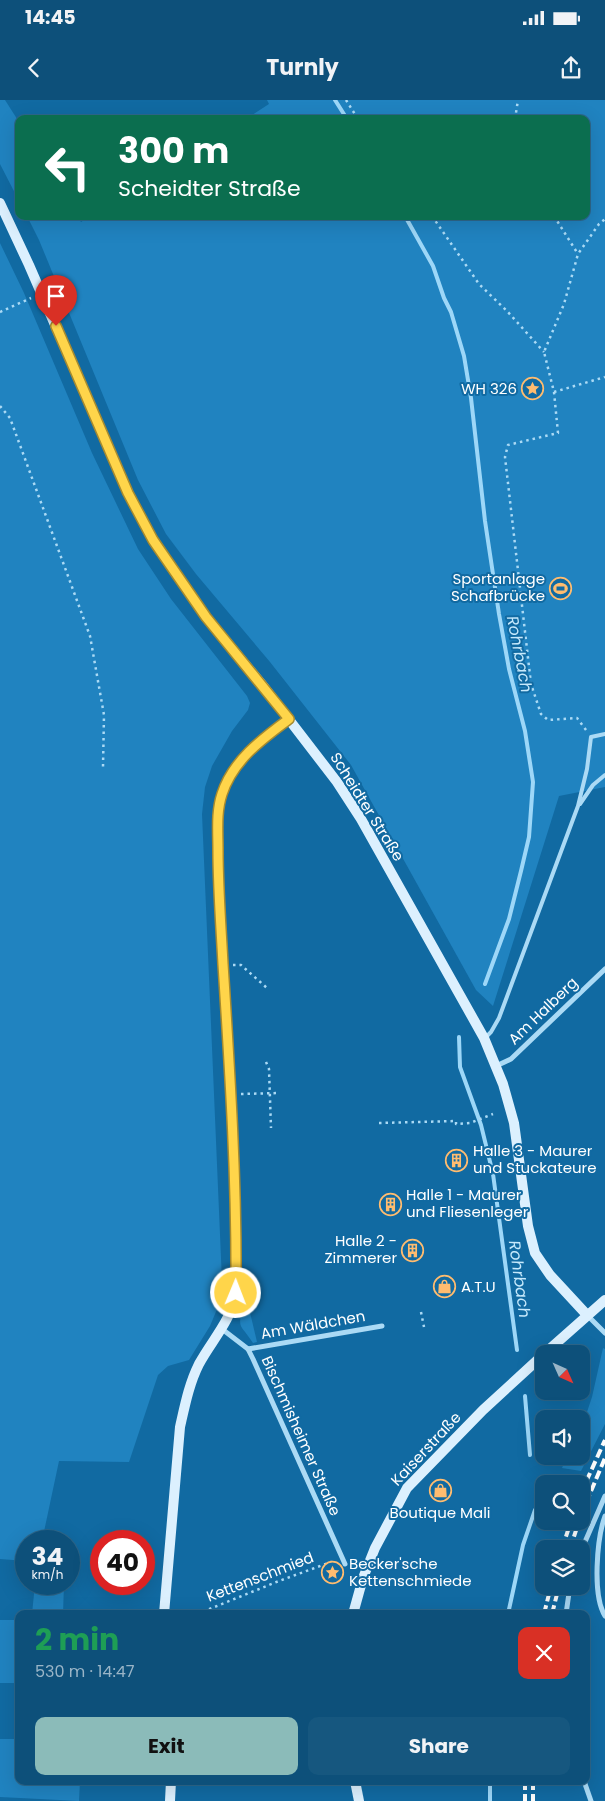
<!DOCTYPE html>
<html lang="en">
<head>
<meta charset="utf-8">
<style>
  body { margin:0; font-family:Poppins,sans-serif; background:#16577f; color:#f1f3f6; height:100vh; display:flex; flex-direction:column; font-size:19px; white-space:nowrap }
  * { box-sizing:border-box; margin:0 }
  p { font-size:16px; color:#9ab5c7 }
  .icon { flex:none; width:28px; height:28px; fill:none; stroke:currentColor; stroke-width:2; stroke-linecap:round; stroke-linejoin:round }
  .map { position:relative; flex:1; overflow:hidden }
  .sheet { position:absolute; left:15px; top:1510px; width:575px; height:175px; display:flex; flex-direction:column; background:#0d507a; border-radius:10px; box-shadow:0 5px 20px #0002,0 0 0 1px #2d678b }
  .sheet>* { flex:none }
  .guide { position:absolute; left:15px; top:15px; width:575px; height:105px; border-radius:10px; box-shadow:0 5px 20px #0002,0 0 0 1px #2d678b; background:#0b6e4f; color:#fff; overflow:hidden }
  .needle { width:32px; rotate:135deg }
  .fabs { position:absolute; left:535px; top:1245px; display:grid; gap:10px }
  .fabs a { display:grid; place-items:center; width:55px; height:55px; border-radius:10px; background:#0d507a; box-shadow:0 5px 20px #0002,0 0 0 1px #2d678b; font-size:25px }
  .speed { position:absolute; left:15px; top:1430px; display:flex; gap:10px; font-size:25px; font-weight:700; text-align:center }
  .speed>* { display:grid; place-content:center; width:65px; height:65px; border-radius:50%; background:#0d507a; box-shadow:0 5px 20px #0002,0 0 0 1px #2d678b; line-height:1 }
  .speed small { font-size:12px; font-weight:400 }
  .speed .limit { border:8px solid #d22; background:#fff; color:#111 }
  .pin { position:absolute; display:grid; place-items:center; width:42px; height:42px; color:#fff; margin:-51px -21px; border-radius:50% 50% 50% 0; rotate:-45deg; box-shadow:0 0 5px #0007 }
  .pin .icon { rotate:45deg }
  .me { position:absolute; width:55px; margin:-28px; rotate:1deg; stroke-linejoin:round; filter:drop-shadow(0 0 4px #0008) }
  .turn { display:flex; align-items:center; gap:18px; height:105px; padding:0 20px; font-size:22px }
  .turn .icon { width:65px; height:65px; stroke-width:2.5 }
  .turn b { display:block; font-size:35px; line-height:42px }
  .round { display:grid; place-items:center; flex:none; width:52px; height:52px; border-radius:10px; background:#16577f }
  .summary { display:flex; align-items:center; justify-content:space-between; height:85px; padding:0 20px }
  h1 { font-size:30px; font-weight:700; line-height:38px; color:#1e9e55 }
  .button { display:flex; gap:10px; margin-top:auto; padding:10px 20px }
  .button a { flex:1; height:58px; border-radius:10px; background:#8bbbb9; color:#111; font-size:20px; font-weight:700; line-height:58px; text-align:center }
  .button a+a { background:#16577f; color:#f1f3f6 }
  .status { display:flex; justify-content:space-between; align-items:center; height:35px; padding:0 25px; background:#0d507a; direction:ltr }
  .status svg { height:14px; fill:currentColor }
  header { display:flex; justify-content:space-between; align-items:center; height:65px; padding:0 20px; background:#0d507a; font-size:22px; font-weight:700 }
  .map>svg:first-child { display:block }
</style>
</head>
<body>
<div class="status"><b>14:45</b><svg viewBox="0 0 49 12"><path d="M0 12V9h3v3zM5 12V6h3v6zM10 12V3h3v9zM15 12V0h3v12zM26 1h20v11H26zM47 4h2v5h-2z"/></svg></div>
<header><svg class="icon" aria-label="back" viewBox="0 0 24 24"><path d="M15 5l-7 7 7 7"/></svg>Turnly<svg class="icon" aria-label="share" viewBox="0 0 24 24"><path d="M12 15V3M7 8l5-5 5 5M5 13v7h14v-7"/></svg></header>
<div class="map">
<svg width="605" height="1701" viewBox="0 0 605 1701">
  <rect width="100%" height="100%" fill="#116aa2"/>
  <g fill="#2083c0">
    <path d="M0,0H5L19,22V101L0,64Z"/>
    <path d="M267,0H605V687L559,696L493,906L476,890L351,665L270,562L196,474L166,434L138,380L39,140L27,116H77L81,122L90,116H586V19H246L269,4Z"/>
    <path d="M0,143L24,193L92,353L138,449L171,499L247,596L250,603L248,610L232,631L212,666L205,687L202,714L222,1181L220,1202L210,1226L189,1260L168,1266L158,1275L129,1362L59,1361L42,1441H26V1461L0,1459Z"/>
    <path d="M245,1204H248L257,1242L253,1243C240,1223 236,1229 245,1204Z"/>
    <path d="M603,1248L605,1249V1324L581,1371L562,1368L567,1356H581V1323L584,1321L592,1297Z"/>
    <path d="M35,1484H64L63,1514H32Z"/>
    <rect x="0" y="1520" width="19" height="63"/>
    <path d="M0,1639H19V1681H80L79,1701L0,1697Z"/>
  </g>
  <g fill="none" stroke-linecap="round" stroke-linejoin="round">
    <g stroke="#9dd7f8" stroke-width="4">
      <path d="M335,0L347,19"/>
      <path d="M405,116L433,166L444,198L451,212L464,256L471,298L485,421L499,514L509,569L525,631L533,682L529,737L521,771L509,819L485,884"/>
      <path d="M459,937L460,967L481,1025L493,1074L517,1250"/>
      <path d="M525,1296L530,1355"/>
      <path d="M508,1514L523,1445L535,1410"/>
      <path d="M490,1701V1681"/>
    </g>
    <g stroke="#abdaf5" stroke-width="2.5" stroke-dasharray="2.5 4" stroke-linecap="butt">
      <path d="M346,0L358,19"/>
      <path d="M515,19L518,0"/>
      <path d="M432,116L479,184L507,211L544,252"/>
      <path d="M554,116L578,154"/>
      <path d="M0,212L31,198"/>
      <path d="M554,292L605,277"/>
      <path d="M0,306L10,318L90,536L104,615L103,667"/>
      <path d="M586,630L577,618L548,620L541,614L531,584L505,357L508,345L558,333L554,292L544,252L564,204L578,154L599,124L605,119"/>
      <path d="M233,865H241L267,888"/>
      <path d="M266,962L269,969L271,1028"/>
      <path d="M241,994L280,993"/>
      <path d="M379,1023L456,1021V1024L470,1023L493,1014"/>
      <path d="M421,1212L424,1227"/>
      <path d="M197,1514L279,1481L331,1462L336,1463"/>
    </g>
    <g stroke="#abdaf5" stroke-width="4">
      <path d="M580,704L593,685L605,675"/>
      <path d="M486,937L491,932L499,918L578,706L587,669L591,637L605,634"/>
    </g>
    <g stroke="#abdaf5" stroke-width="5">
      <path d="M496,966L511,959L605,869"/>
      <path d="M588,1216L605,1233"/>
      <path d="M222,1229L248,1249L253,1259L345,1464"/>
      <path d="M248,1249L382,1226"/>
      <path d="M605,1416C597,1438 592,1495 605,1516"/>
      <path d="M581,1451L605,1396"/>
      <path d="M566,1514L570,1486"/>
      <path d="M584,1681L591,1701"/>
    </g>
    <g stroke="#dcf0fe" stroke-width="10">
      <path d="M0,103L29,165L128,393L153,440L206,517L264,587L337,682L361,719L484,938L503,984L514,1023L528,1126L535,1153L550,1175L587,1215"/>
      <path d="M544,1254L605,1200"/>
      <path d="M164,1514L180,1327C185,1305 189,1284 199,1264C212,1240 231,1221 236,1193C237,1083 230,973 223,864C221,826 218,788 218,750C218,731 216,712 222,694C233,660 262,639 289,619"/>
      <path d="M353,1514L363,1478L375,1448L407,1388L483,1310L544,1254"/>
      <path d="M355,1681L359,1701"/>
      <path d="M170,1701L171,1681"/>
    </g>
    <g stroke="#fff" stroke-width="4" stroke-dasharray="9 4" stroke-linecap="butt">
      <path d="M581,1393L605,1340"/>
      <path d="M581,1415L605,1358"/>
      <path d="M562,1449L571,1421"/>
      <path d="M570,1449L579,1421"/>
      <path d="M544,1514L551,1486"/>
      <path d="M552,1514L559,1486"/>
      <path d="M525,1681V1701"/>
      <path d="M533,1681V1701"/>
    </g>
  </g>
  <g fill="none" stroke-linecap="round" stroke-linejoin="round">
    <defs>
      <path id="route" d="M56,226L128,393L153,440L206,517L289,619C262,639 233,660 222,694C216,712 218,731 218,750C218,788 221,826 223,864C230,973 237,1083 236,1193"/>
    </defs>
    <use href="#route" stroke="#a68a30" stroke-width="12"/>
    <use href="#route" stroke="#ffd54a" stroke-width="9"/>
  </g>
  <defs>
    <symbol id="sight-ring" viewBox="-11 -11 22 22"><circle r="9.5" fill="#116aa2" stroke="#ffbc6f" stroke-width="1.5"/><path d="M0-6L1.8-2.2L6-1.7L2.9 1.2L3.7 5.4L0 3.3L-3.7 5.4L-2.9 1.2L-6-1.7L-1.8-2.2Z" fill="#ffbc6f"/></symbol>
    <symbol id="stadium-ring" viewBox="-11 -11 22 22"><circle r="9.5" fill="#116aa2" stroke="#ffbc6f" stroke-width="1.5"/><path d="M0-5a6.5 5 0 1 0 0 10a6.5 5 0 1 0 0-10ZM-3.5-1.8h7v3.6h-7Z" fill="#ffbc6f"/></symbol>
    <symbol id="building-ring" viewBox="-11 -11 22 22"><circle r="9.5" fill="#116aa2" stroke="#ffbc6f" stroke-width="1.5"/><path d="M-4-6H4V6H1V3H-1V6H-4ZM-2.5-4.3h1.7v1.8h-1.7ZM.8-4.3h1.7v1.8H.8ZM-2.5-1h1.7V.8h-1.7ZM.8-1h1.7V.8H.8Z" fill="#ffbc6f"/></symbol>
    <symbol id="shop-ring" viewBox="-11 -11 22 22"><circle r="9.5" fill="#116aa2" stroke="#ffbc6f" stroke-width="1.5"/><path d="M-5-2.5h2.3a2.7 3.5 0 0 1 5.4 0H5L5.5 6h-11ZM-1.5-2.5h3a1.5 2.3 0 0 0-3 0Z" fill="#ffbc6f"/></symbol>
  </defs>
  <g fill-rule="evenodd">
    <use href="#sight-ring" x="520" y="276" width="25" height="25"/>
    <use href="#stadium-ring" x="548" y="476" width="25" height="25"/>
    <use href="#building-ring" x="444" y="1048" width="25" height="25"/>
    <use href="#building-ring" x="378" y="1092" width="25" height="25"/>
    <use href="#building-ring" x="400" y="1138" width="25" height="25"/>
    <use href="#shop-ring" x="432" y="1174" width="25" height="25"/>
    <use href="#shop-ring" x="428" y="1378" width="25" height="25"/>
    <use href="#sight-ring" x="320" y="1460" width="25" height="25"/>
  </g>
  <g text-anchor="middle" stroke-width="4" stroke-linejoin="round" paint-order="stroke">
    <g font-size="15" fill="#fff" stroke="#116aa2" text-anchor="start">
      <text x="517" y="294" text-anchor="end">WH 326</text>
      <text x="545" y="484" text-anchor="end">Sportanlage<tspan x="545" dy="17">Schafbrücke</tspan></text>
      <text x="473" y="1056">Halle 3 - Maurer<tspan x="473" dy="17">und Stuckateure</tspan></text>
      <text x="406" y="1100">Halle 1 - Maurer<tspan x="406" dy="17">und Fliesenleger</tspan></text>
      <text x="397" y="1146" text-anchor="end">Halle 2 -<tspan x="397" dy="17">Zimmerer</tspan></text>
      <text x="461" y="1192">A.T.U</text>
      <text x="440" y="1418" text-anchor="middle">Boutique Mali</text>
      <text x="349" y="1469">Becker'sche<tspan x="349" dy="17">Kettenschmiede</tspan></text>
    </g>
    <g font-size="15" fill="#fff" stroke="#116aa2">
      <text transform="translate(367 707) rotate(58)" y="5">Scheidter Straße</text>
      <text transform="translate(543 911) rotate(-44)" y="5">Am Halberg</text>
      <text transform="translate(313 1225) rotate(-10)" y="5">Am Wäldchen</text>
      <text transform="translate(301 1336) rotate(66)" y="5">Bischmisheimer Straße</text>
      <text transform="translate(426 1349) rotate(-47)" y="5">Kaiserstraße</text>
      <text transform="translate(260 1477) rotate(-21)" y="5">Kettenschmied</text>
    </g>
    <g font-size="16" font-style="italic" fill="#c6e9fc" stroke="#116aa2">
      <text transform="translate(520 554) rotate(79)" y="6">Rohrbach</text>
      <text transform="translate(520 1179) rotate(82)" y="6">Rohrbach</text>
    </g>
  </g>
</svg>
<div class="fabs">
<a><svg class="needle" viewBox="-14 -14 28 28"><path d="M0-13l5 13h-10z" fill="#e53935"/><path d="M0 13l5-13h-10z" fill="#9ab5c7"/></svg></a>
<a><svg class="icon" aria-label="sound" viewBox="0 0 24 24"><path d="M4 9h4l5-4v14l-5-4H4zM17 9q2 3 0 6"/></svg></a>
<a><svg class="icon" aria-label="search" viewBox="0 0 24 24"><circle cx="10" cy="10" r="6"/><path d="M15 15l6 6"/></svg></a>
<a><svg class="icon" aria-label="layers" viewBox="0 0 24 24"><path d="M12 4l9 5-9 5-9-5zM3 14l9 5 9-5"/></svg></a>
</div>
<div class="speed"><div>34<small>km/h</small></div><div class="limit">40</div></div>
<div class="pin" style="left:56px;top:226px;background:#d93025"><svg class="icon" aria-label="arrive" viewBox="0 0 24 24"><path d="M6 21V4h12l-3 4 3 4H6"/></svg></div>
<svg class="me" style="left:236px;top:1193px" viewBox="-20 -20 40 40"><circle r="17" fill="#ffd54a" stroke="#fff" stroke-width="3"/><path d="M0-11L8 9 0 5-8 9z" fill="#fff"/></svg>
<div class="guide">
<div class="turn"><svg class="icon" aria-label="left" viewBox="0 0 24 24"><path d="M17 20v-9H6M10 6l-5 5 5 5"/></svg><div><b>300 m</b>Scheidter Straße</div></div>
</div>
<section class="sheet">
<div class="summary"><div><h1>2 min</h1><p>530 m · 14:47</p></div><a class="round" style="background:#d93025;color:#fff"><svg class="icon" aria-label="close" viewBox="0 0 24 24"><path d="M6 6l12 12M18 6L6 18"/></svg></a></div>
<div class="button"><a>Exit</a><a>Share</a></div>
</section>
</div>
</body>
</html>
